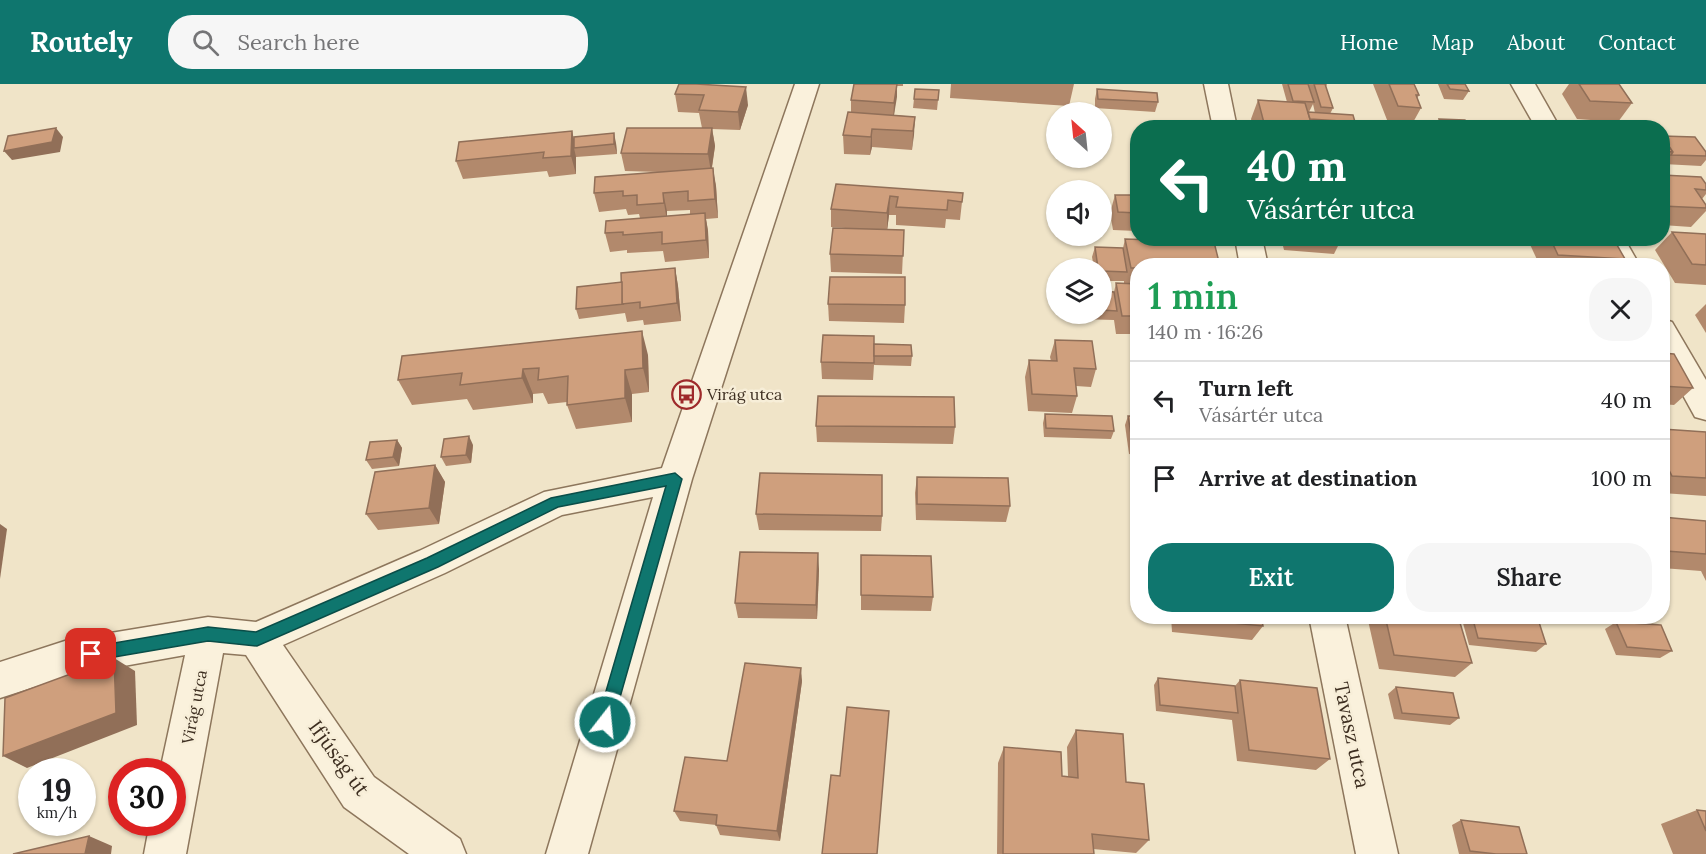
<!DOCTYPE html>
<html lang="en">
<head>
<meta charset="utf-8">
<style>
  body { margin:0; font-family:Lora,serif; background:#f6f6f6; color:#202124; height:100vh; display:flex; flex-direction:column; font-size:22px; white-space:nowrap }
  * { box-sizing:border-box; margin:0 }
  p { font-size:20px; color:#757577 }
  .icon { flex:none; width:33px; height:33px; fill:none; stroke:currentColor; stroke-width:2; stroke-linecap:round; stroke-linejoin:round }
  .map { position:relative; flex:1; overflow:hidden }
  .drawer { position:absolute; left:1130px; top:174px; width:540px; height:366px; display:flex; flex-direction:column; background:#fff; border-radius:24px; box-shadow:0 2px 4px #0004 }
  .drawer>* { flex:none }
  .hud { position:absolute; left:1130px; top:36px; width:540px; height:126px; border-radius:24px; box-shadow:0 2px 4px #0004; background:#0b6e4f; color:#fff; overflow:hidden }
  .needle { width:39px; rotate:333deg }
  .controls { position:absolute; left:1046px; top:18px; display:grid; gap:12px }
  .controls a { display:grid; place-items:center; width:66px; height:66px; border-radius:50%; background:#fff; box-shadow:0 2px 4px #0004; font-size:30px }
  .speed { position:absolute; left:18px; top:674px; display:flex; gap:12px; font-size:30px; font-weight:700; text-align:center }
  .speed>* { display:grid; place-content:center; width:78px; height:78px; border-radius:50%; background:#fff; box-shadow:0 2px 4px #0004; line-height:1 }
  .speed small { font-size:15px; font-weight:400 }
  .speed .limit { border:9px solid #d22; background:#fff; color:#111 }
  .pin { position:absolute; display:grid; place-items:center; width:51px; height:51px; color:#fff; margin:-26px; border-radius:12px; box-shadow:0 3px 9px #0006 }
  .me { position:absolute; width:66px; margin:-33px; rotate:16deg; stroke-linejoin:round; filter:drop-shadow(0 0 4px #0008) }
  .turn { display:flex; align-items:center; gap:21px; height:126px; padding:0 18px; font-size:27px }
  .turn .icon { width:78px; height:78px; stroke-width:2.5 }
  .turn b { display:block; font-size:42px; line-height:51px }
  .round { display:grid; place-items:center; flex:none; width:63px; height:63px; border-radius:24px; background:#f6f6f6 }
  .headline { display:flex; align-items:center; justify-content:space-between; height:102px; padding:0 18px }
  h1 { font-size:36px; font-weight:600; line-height:45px; color:#1e9e55 }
  .cta { display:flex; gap:12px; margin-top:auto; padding:12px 18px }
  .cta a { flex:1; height:69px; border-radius:24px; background:#0f766e; color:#fff; font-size:24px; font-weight:600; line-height:69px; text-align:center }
  .cta a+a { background:#f6f6f6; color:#202124 }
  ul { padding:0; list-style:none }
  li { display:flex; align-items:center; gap:18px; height:78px; padding:0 18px; border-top:2px solid #e0e0e0 }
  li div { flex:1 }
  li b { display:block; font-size:22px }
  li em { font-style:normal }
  header { display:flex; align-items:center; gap:36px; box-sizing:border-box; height:84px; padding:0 30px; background:#0f766e; color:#fff }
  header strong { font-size:28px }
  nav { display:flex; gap:33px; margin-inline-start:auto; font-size:21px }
  .search { width:420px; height:54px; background:#f6f6f6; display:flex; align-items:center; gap:15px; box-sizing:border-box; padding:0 21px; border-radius:24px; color:#757577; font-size:22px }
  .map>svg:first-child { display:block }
</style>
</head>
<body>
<header>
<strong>Routely</strong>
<div class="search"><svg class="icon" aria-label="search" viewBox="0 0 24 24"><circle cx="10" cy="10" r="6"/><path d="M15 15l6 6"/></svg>Search here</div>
<nav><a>Home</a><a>Map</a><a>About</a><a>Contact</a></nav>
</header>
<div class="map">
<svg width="1706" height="770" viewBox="0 0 1706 770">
  <rect width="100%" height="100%" fill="#f0e4c8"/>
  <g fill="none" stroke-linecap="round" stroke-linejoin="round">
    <defs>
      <g id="minor">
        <path d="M795,0H819L692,395L588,770H546L653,413L562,431L445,489L283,561L374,693L460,755L466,770H409L344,723L246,571L223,569L186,770H144L150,738H172V687H160L185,571L68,592L0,614V578L68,556L208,533L256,538L419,467L544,408L662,384Z"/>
        <path d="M1204,0H1228L1237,44H1213Z"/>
        <path d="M1511,0H1535L1560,44H1536Z"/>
        <path d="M1235,154H1262L1268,182H1240Z"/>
        <path d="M1597,154H1624L1640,182H1612Z"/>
        <path d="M1662,235L1672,238L1706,296V336L1695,333L1662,273Z"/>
        <path d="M1309,532H1345L1398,770H1356Z"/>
      </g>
    </defs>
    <use href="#minor" stroke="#8d765c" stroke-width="3"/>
    <use href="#minor" fill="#faf1dc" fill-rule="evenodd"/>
  </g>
  <g fill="#b2896c" fill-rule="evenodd">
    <path d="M679,0L748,21L740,46L712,45L715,62L712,84L716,102L718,134L706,135L708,147L709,174L665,178L663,167L627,169V166L610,168L605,149L640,134L639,130L628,131L626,125L599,128L594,109L659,88L625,87L621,69L702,44L699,29L678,28L675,10ZM690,126V130L667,132V127Z"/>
    <path d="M854,0H903V2H897L894,31L915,33L912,66L872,63L870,71L844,70L843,51L851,29V16Z"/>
    <path d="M951,0H1074L1069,22L950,14Z"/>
    <path d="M1282,0H1327L1326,3L1333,24L1330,30L1355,38L1353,44H1253L1251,35L1258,16L1287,18ZM1313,20L1315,29L1308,28H1309Z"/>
    <path d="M1373,0H1414L1419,11L1417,15L1421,24L1411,42L1389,41Z"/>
    <path d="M1438,0H1465L1469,7L1463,16L1444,15Z"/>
    <path d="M1569,0H1619L1632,19L1618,38L1577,35L1562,10Z"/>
    <path d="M1097,5L1158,18L1155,28L1095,24V15Z"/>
    <path d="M939,6L937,26L913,24L914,15Z"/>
    <path d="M1439,35L1469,44H1434Z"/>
    <path d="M1489,37L1537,44H1485Z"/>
    <path d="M572,47L574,56L616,59L617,70L576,73V90L549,93L547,87L463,95L456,77Z"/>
    <path d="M1662,52L1706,68V76L1701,82L1663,80L1662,82Z"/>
    <path d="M1662,91L1706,100V110L1702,115L1706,121V127L1691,143L1662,141Z"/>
    <path d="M836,100L962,118L960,136L946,135L945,144L896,141V131H889L887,146H904L902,190L831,188L830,170L860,145L831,143V125Z"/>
    <path d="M1115,111H1137V147L1113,146L1110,129Z"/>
    <path d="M1672,148L1706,150V201L1675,199L1655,166Z"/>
    <path d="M1154,154H1208L1207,158L1137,182V250H1116L1114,236L1079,235L1078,230H1101V207L1114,208L1116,199H1124V197H1101V184H1094L1092,173L1095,163L1123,164L1125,155L1154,156Z"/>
    <path d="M1281,154H1342L1334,170L1284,166Z"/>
    <path d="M1348,154H1399L1397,158Z"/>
    <path d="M1527,154H1613L1625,175L1619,182H1540Z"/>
    <path d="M675,184L678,202L681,237L644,241L643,236L627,238L625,229L579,235L576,225L622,198Z"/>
    <path d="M828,220L905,221L904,239L829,237Z"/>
    <path d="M1706,220V249L1695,231Z"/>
    <path d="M1055,256L1096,285L1091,303L1076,302L1077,312L1072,329L1028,327L1025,293L1029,276L1051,277L1050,273Z"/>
    <path d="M874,260L912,272L911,282L874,281L873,296L822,295L821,278Z"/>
    <path d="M1662,269L1693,304L1674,321L1662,320Z"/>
    <path d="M648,271L649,308L632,310V338L576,345L567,321V318L548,320L543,309L533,310V319L473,326L467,315L412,321L398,296L402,272Z"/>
    <path d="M1045,330L1114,347L1111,355L1044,353L1043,339Z"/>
    <path d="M1128,332H1137V371L1129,370L1125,341Z"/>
    <path d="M816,342L955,343L953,360L817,358Z"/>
    <path d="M1662,345L1706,348V412L1662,409Z"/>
    <path d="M397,356L402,364L399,382L372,385L366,376Z"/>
    <path d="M473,361L471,379L446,382L441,373Z"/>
    <path d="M435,381L445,398L439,440L378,446L366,430Z"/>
    <path d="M917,393L1010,422L1006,438L916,436L915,409Z"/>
    <path d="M756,430L882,432L881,447L759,446Z"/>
    <path d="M1662,433L1706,437V497L1701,487L1662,484Z"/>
    <path d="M861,471L933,513L931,527L861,526Z"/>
    <path d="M819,485L817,535L738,534L735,519Z"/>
    <path d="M1171,532H1272L1270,535L1262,534L1263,542L1252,556L1172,548Z"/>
    <path d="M1367,532H1458L1472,579L1455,593L1379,585Z"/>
    <path d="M1461,532H1537L1546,560L1536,568L1469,561Z"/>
    <path d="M1616,538L1672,567L1660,574L1616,571L1605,545Z"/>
    <path d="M1158,594L1235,602L1240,596L1330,675L1316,686L1237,677L1232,636L1156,627L1154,601Z"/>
    <path d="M802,597L780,757L720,751L716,741L680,737L674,727L727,677Z"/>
    <path d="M1396,603L1459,634L1450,641L1394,635L1388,610Z"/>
    <path d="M1076,646L1126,698L1149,756L1136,769L1093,765L1094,770H997L998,679L1004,663L1062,692H1068L1067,663Z"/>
    <path d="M1697,726L1706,727V770H1673L1661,740Z"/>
    <path d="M1461,736L1527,770H1459L1452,741Z"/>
  </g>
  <g fill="#916f58">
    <path d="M897,0V13L893,37L894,19Z"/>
    <path d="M746,3L748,21L740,46L738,28Z"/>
    <path d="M915,33L914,51L912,66L913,47Z"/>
    <path d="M56,44L63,53L60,68L12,76L4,67Z"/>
    <path d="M712,44L715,62L711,88L708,70Z"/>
    <path d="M872,45V63L870,71L871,53Z"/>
    <path d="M572,47L576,64H574L576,73V90L571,72Z"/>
    <path d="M614,49L616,59L617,70L614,60Z"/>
    <path d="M713,84L716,102L718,134L715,115Z"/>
    <path d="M663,109L667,127V137L664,119Z"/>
    <path d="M890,112L889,131L887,147V129Z"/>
    <path d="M705,129L708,147L709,174L706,156Z"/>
    <path d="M675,184L678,202L681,237L677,219Z"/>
    <path d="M642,247L648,271L649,308L643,284Z"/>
    <path d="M523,285L533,310V319L522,294Z"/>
    <path d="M625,286L632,310V338L625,314Z"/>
    <path d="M469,352L473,361L471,379L466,371Z"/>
    <path d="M397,356L402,364L399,382L393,373Z"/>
    <path d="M435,381L445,398L439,440L429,424Z"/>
    <path d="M0,440L7,445L0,495Z"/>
    <path d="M818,469L819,485L817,535L816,521Z"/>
    <path d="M114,574L135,587L137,641L27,684L3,672Z"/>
    <path d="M801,584L802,597L780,757L777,747Z"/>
    <path d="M89,752L112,762L111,770H85Z"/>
  </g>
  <g fill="#cf9f7d" stroke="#916f58" stroke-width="1.5">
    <path d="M679,0H696L746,3L738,28L699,26L704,11L675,10Z"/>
    <path d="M854,0H897L894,19L851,16Z"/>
    <path d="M1288,0H1308L1314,18L1293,17Z"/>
    <path d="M1314,0H1325L1333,24L1321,23Z"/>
    <path d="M1389,0H1414L1419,11H1416L1421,24L1398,22Z"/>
    <path d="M1447,0H1465L1469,7L1450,5Z"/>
    <path d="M1579,0H1619L1632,19L1590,17Z"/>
    <path d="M915,5L939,6L938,16L914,15Z"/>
    <path d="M1097,5L1157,9L1158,18L1098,15Z"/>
    <path d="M1258,16L1305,19L1312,42L1264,39Z"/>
    <path d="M848,28L915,33L913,47L872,45L871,53L843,51Z"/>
    <path d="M1308,28L1353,31L1355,38L1310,35Z"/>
    <path d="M1439,35L1465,36L1469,44H1443Z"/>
    <path d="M1489,37L1535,40L1537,44H1492Z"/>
    <path d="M1603,39L1655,42L1656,44H1605Z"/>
    <path d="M56,44L52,58L4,67L8,52Z"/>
    <path d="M627,44H712L708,70L621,69Z"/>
    <path d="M572,47L571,72L543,74L544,68L456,77L459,58Z"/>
    <path d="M614,49V60L574,64V53Z"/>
    <path d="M1662,52L1673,68L1662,67Z"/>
    <path d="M1662,52L1695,53L1706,68V72L1671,71L1673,68Z"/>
    <path d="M713,84L715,115L688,117V107L663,109L664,119L637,121V111L623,112V107L594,109L595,93Z"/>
    <path d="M1662,91L1701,93L1706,100V106L1695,105L1706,121V124L1662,122Z"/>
    <path d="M836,100L963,109L962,118L948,116L947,126L896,123L898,113L890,112L887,129L831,125Z"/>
    <path d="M1115,111H1137V129L1118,128Z"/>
    <path d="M705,129L706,156L662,160V148L623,151V148L605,149L606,137Z"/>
    <path d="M833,144L904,146L903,172L830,170Z"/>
    <path d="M1672,148L1706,150V181L1692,180Z"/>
    <path d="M1550,154H1613L1625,175L1558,171Z"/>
    <path d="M1125,155L1214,158L1220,182H1137V184H1131Z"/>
    <path d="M1095,163L1123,164L1127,188L1101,187V184H1098Z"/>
    <path d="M1296,177L1360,182H1297Z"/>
    <path d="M675,184L677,219L640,224V218L622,220L621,189Z"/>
    <path d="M830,193H905V221L828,220Z"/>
    <path d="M622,198V220H624L576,225L577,203Z"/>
    <path d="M1116,199L1137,200V232H1122Z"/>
    <path d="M1101,207L1114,208L1117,227L1101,226Z"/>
    <path d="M642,247L643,284L625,286V314L567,321L568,292L538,296L539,284L523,285L522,294L460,301L462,289L398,296L402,272Z"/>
    <path d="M823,251L874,252V279L821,278Z"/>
    <path d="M1055,256L1092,257L1096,285L1074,284L1077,312L1032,310L1029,276L1057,277Z"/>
    <path d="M874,260L911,261L912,272H874Z"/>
    <path d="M1662,269L1674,270L1693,304L1662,302Z"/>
    <path d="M818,312L954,313L955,343L816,342Z"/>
    <path d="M1045,330L1112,332L1114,347L1046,344Z"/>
    <path d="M1128,332H1137V362H1133Z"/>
    <path d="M1662,345L1706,348V394L1672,392L1662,372Z"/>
    <path d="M469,352L466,371L441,373L444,355Z"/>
    <path d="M397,356L393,373L366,376L370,358Z"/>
    <path d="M435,381L429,424L366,430L375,388Z"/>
    <path d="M760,389L882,391V432L756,430Z"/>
    <path d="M917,393L1008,394L1010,422L917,420Z"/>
    <path d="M1662,433L1706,437V470L1666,467L1662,460Z"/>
    <path d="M740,468L818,469L816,521L735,519Z"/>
    <path d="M861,471L931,472L933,513L861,511Z"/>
    <path d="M1181,532H1261L1263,542L1181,534Z"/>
    <path d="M1385,532H1458L1472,579L1394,571Z"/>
    <path d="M1472,532H1537L1546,560L1478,554Z"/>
    <path d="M1616,538L1661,541L1672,567L1627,563Z"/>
    <path d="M114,574L116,629L3,672L5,614Z"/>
    <path d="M745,579L801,584L777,747L716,741L717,731L674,727L685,673L727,677Z"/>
    <path d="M1158,594L1235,602L1238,629L1160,621Z"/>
    <path d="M1240,596L1317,604L1330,675L1249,666Z"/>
    <path d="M1396,603L1453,609L1459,634L1402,629Z"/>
    <path d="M847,623L889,627L877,770H822L831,691L840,692Z"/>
    <path d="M1076,646L1123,650L1126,698L1144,700L1149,756L1092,750L1094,770H1003L1004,663L1061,668L1062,692L1078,694Z"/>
    <path d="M1697,726L1706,727V747Z"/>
    <path d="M1461,736L1519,743L1527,770H1496L1470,767Z"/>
    <path d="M89,752L85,770H13Z"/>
  </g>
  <path fill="#0f766e" stroke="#0a4d48" stroke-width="1.5" d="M675,389L682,395L613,638L611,643L605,646L599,643L597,638L666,402L558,423L438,483L257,562L208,557L91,577L86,575L83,570L86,565L91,563L208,543L256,548L427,474L551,414Z"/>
  <defs>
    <symbol id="bus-ring" viewBox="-11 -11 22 22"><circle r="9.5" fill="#f7eed8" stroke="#9e2a2b" stroke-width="1.5"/><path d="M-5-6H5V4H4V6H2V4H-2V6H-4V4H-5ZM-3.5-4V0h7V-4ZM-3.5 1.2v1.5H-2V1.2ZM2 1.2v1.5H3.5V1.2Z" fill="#9e2a2b"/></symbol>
  </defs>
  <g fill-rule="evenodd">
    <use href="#bus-ring" x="670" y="294" width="33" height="33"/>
  </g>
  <g text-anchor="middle" stroke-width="5" stroke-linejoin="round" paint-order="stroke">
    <g font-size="16" fill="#3d2e20" stroke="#f7eed8" text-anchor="start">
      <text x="707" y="316">Virág utca</text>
    </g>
    <g font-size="16" fill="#3d2e20" stroke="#f7eed8">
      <text transform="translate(194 623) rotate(-79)" y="6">Virág utca</text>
    </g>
    <g font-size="20" fill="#3d2e20" stroke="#f7eed8">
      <text transform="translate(1352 651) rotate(78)" y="7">Tavasz utca</text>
      <text transform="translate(339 674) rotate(54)" y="7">Ifjúság út</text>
    </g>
  </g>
</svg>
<div class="controls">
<a><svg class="needle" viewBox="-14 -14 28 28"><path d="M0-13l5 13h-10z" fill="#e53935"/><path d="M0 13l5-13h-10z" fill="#757577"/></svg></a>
<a><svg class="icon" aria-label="sound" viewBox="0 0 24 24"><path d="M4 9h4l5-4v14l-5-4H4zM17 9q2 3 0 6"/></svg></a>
<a><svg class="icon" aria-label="layers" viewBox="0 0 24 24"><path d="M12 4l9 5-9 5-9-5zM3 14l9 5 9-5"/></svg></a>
</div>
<div class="speed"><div>19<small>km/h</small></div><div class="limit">30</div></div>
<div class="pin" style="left:91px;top:570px;background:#d93025"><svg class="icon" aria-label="arrive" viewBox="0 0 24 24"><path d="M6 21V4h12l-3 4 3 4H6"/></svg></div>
<svg class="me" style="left:605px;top:638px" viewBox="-20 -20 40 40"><circle r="17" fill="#0f766e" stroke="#fff" stroke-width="3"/><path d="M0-11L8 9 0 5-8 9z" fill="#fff"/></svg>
<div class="hud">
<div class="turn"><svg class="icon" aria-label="left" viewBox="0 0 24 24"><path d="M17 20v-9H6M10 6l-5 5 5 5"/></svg><div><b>40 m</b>Vásártér utca</div></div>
</div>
<section class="drawer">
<div class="headline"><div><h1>1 min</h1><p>140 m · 16:26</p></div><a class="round"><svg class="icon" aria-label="close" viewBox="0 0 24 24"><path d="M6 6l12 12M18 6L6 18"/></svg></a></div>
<ul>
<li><svg class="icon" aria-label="left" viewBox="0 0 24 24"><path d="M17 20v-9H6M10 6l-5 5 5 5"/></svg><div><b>Turn left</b><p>Vásártér utca</p></div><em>40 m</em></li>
<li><svg class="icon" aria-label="arrive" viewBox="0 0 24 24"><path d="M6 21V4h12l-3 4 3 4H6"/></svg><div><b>Arrive at destination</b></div><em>100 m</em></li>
</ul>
<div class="cta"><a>Exit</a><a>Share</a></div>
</section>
</div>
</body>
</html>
